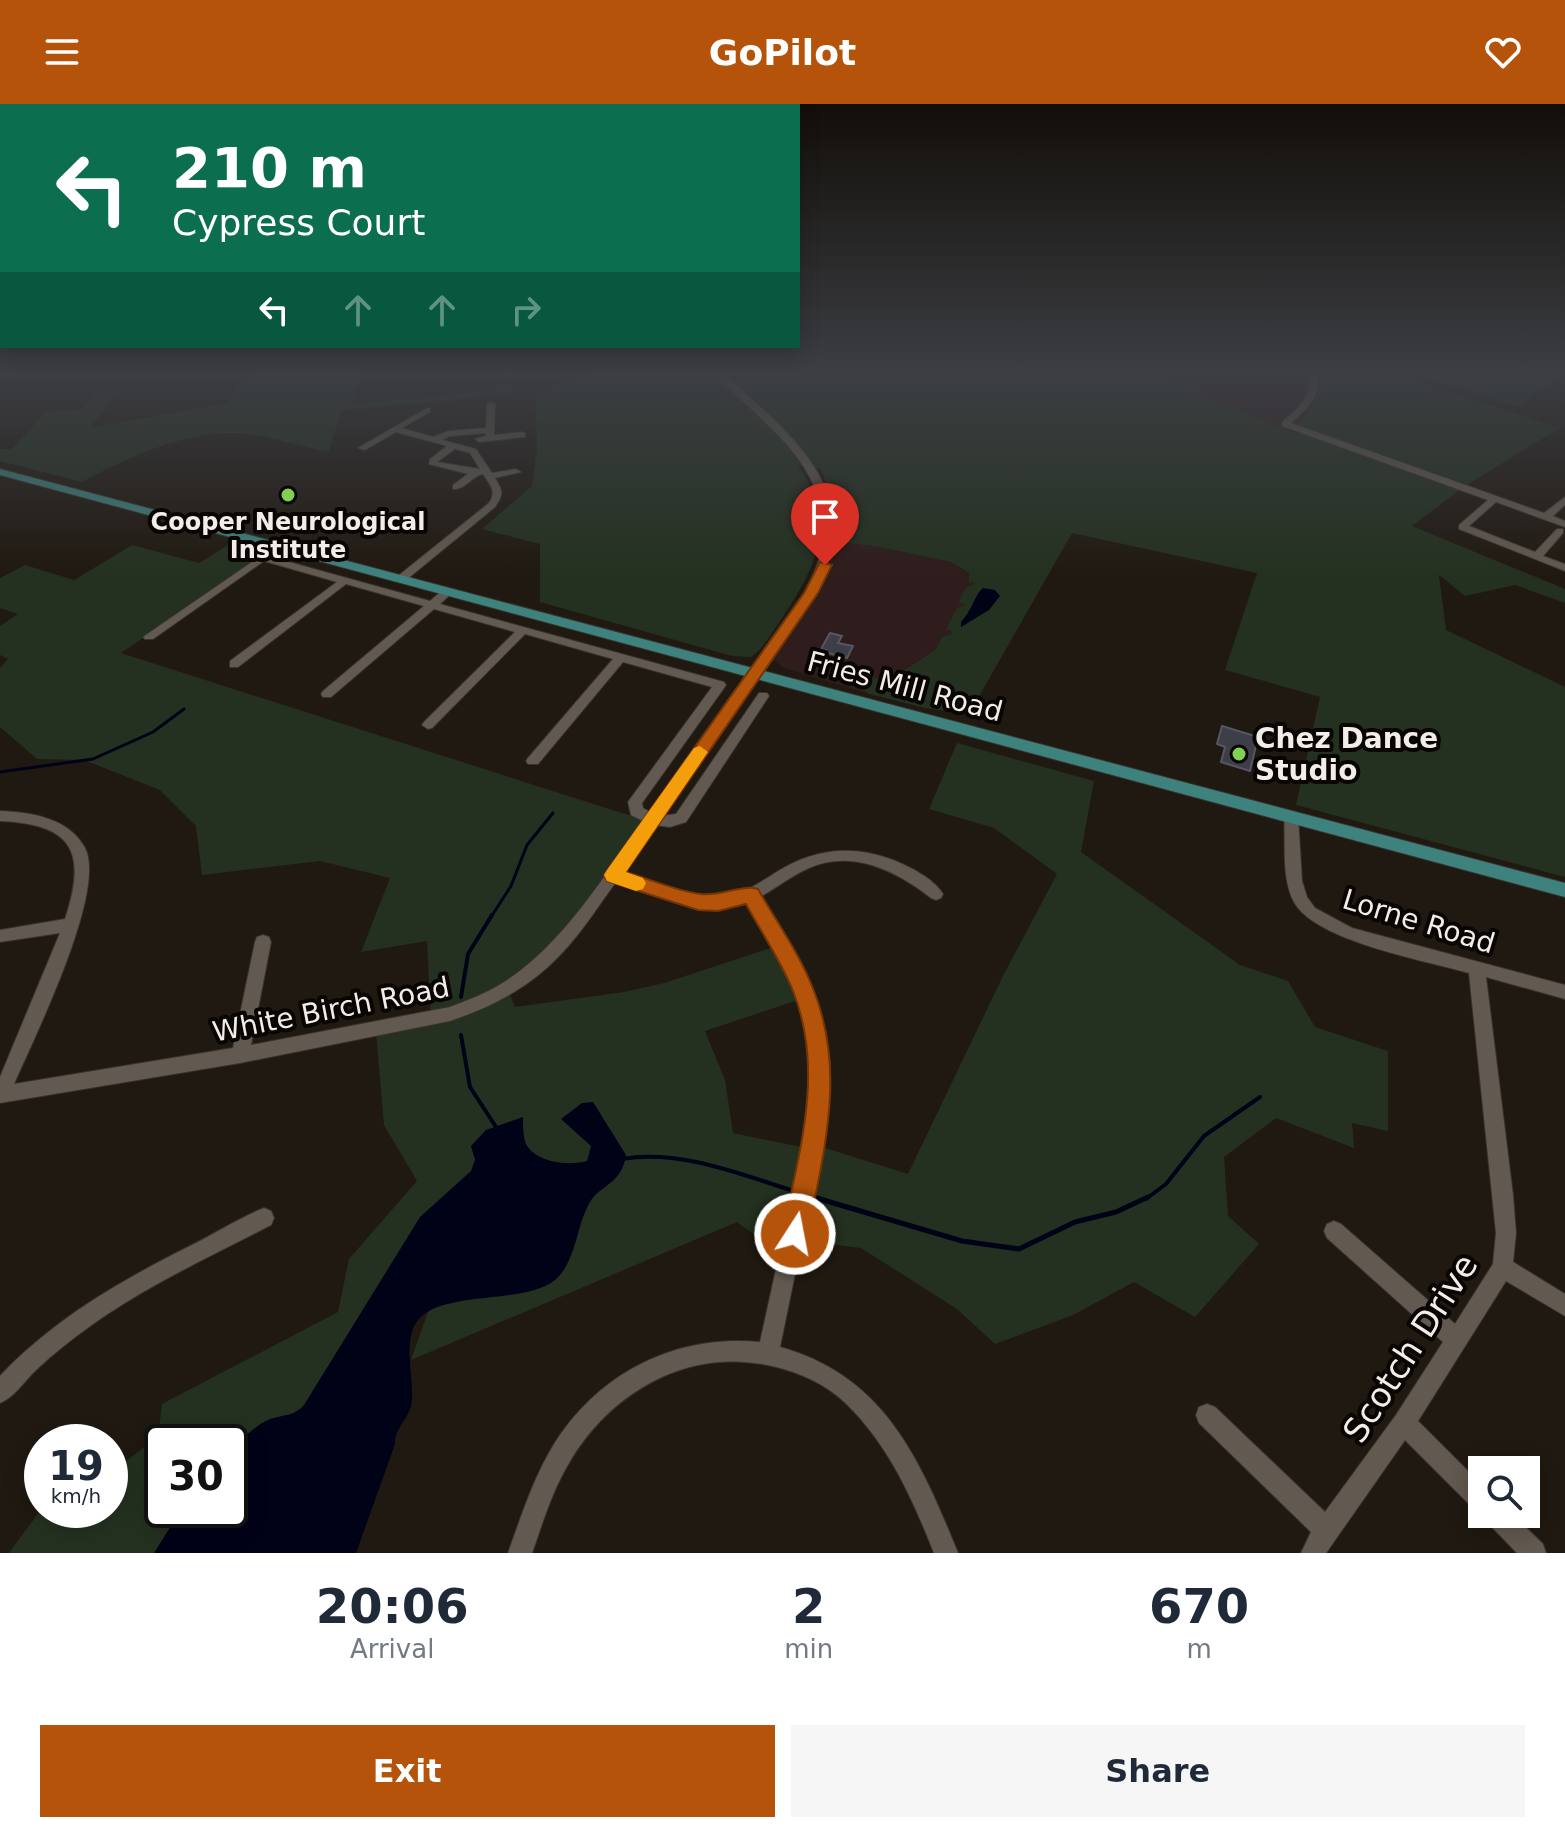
<!DOCTYPE html>
<html lang="en">
<head>
<meta charset="utf-8">
<style>
  body { margin:0; font-family:"DejaVu Sans",sans-serif; background:#f6f6f7; color:#1f2937; height:100vh; display:flex; flex-direction:column; font-size:30px; white-space:nowrap }
  * { box-sizing:border-box; margin:0 }
  p { font-size:26px; color:#747a83 }
  .icon { flex:none; width:44px; height:44px; fill:none; stroke:currentColor; stroke-width:2; stroke-linecap:round; stroke-linejoin:round }
  .map { position:relative; height:1449px; overflow:hidden }
  .side { display:flex; flex-direction:column; background:#fff; flex:1 }
  .side>* { flex:none }
  .hud { position:absolute; left:0px; top:0px; width:800px; height:244px; box-shadow:0 4px 20px #0003; background:#0b6e4f; color:#fff; overflow:hidden }
  .tools { position:absolute; left:1468px; top:1352px; display:grid; gap:16px }
  .tools a { display:grid; place-items:center; width:72px; height:72px; border-radius:0px; background:#fff; box-shadow:0 4px 20px #0003; font-size:40px }
  .speed { position:absolute; left:24px; top:1320px; display:flex; gap:16px; font-size:40px; font-weight:700; text-align:center }
  .speed>* { display:grid; place-content:center; width:104px; height:104px; border-radius:50%; background:#fff; box-shadow:0 4px 20px #0003; line-height:1 }
  .speed small { font-size:20px; font-weight:400 }
  .speed .limit { border:4px solid #111; border-radius:12px; background:#fff; color:#111 }
  .pin { position:absolute; display:grid; place-items:center; width:68px; height:68px; color:#fff; margin:-82px -34px; border-radius:50% 50% 50% 0; rotate:-45deg; box-shadow:0 0 8px #0007 }
  .pin .icon { rotate:45deg }
  .me { position:absolute; width:88px; margin:-44px; rotate:11deg; stroke-linejoin:round; filter:drop-shadow(0 0 6px #0008) }
  .turn { display:flex; align-items:center; gap:28px; height:168px; padding:0 40px; font-size:36px }
  .turn .icon { width:104px; height:104px; stroke-width:2.5 }
  .turn b { display:block; font-size:56px; line-height:68px }
  .lanes { display:flex; align-items:center; height:76px; padding:0 40px; background:#0003; justify-content:center; gap:40px; direction:ltr }
  .lanes .off { opacity:.35 }
  .eta { display:flex; justify-content:space-evenly; align-items:center; height:136px; text-align:center }
  .eta b { font-size:48px; font-weight:600; line-height:56px }
  .action { display:flex; gap:16px; margin-top:auto; padding:16px 40px }
  .action a { flex:1; height:92px; border-radius:0px; background:#b45309; color:#fff; font-size:32px; font-weight:600; line-height:92px; text-align:center }
  .action a+a { background:#f6f6f7; color:#1f2937 }
  header { display:flex; justify-content:space-between; align-items:center; height:104px; padding:0 40px; background:#b45309; color:#fff; font-size:36px; font-weight:600 }
  .map>svg:first-child { display:block }
</style>
</head>
<body>
<header><svg class="icon" aria-label="menu" viewBox="0 0 24 24"><path d="M4 6h16M4 12h16M4 18h16"/></svg>GoPilot<svg class="icon" aria-label="heart" viewBox="0 0 24 24"><path d="M12 20l-8-8c-3-5 5-10 8-4 3-6 11-1 8 4z"/></svg></header>
<div class="map">
<svg width="1565" height="1449" viewBox="0 0 1565 1449">
  <rect width="100%" height="100%" fill="#201911"/>
  <g fill="#2f1c1c">
    <path d="M1145,268H1305L1309,276L1322,278L1316,295L1294,329Z"/>
    <path d="M835,437L879,443L951,458L969,469L976,481L963,497L966,502L949,526L953,530L942,533L936,545L893,574L879,576L864,586L869,590L784,564L774,556L773,552L819,483Z"/>
  </g>
  <g fill="#243120">
    <path d="M268,268H361L353,300L494,286V282L523,284L504,291L341,306L329,348C300,342 261,329 232,329C180,329 127,354 82,378L0,357V345H12L46,308L82,305L95,287L118,286L90,324L228,299L240,279Z"/>
    <path d="M614,268H1145L1294,329L1316,295L1322,278L1317,268H1389L1559,324L1462,384L1412,422L1565,485V499L1515,481L1465,492L1439,471L1446,526L1565,583V773L1296,701L1320,593L1225,566L1257,469L1072,429L969,610L925,604L869,590L864,586L867,575L893,574L936,545L942,533L952,530L950,526L945,527L957,504L966,501L959,498L966,483L976,480L969,478V469L951,458L879,443L835,437L834,404L821,365L798,361C838,418 817,462 782,514C773,527 765,543 751,553L732,552L540,498V440L482,425L532,382L537,344L535,286Z"/>
    <path d="M1406,268H1539L1557,273L1519,303Z"/>
    <path d="M230,440L266,450L121,549L650,718L564,838L508,886L515,903L624,888L664,879L774,843L801,895L705,927L725,976L733,1029L801,1043H822L908,1070L1002,874L1057,770L994,724L929,705L957,639L1094,677L1081,748L1240,861L1288,877L1315,923L1388,947V1027L1352,1019L1354,1044L1276,1014L1224,1053L1228,1112L1259,1140L1195,1213L1134,1178L1073,1211L995,1240L957,1205L861,1144L805,1137L782,1151L737,1118L411,1256L429,1205L560,1171L502,1125L296,1322L230,1371V1338H162V1406H188L162,1449H9L42,1404L110,1406V1369L158,1333L162,1300L338,1208L349,1155L417,1077L384,1021L376,928L431,916L427,837L361,848L390,774L320,757L202,771L196,722L160,686L84,656L37,655L0,623V564L8,555L0,551V522L18,510L0,504V474L25,461L74,476L132,441L199,459Z"/>
  </g>
  <g fill="#000218">
    <path d="M983,484L995,486L1000,492L989,506L961,523V518C973,505 975,490 983,484Z"/>
    <path d="M593,998L626,1051C622,1080 600,1081 590,1098C576,1121 577,1157 555,1176C521,1204 425,1181 412,1228C406,1248 413,1274 412,1295C412,1313 394,1323 395,1340L356,1449H154L181,1406H230V1347C242,1335 254,1322 270,1315C285,1310 293,1313 304,1301L420,1113L471,1067L475,1056L471,1042L486,1026L523,1013C523,1021 523,1033 526,1040C536,1059 569,1062 587,1057L591,1042L561,1015L582,999Z"/>
  </g>
  <g fill="none" stroke-linecap="round" stroke-linejoin="round">
    <g stroke="#000218" stroke-width="3">
      <path d="M0,668L93,655L153,628L184,605"/>
      <path d="M491,813L511,782L527,741L553,709"/>
    </g>
    <g stroke="#000218" stroke-width="4">
      <path d="M461,893L468,850L492,811"/>
      <path d="M461,931L470,983L496,1023"/>
      <path d="M622,1055C680,1045 742,1071 797,1088"/>
      <path d="M808,1092L820,1095"/>
      <path d="M1146,1095L1166,1080L1204,1032L1260,993"/>
    </g>
    <path stroke="#000218" stroke-width="5" d="M813,1093L962,1137L1019,1145L1075,1118L1116,1108L1148,1093"/>
  </g>
  <g fill="#3d3e48" stroke="#565662" stroke-width="2">
    <path d="M830,529L842,532L838,539L853,542L847,554L824,548L826,546L821,545Z"/>
    <path d="M1222,622L1258,633L1250,667L1221,658L1225,643L1217,640Z"/>
  </g>
  <g fill="none" stroke-linecap="round" stroke-linejoin="round">
    <defs>
      <g id="minor">
        <path d="M713,268H722C765,309 828,353 834,418C836,443 825,466 816,489L662,712L676,710L759,589H767L769,592L767,595L686,718L670,723L655,721L623,769C655,780 689,796 725,792C744,790 759,779 775,769C813,745 850,740 893,756C910,763 933,774 943,790L941,794L936,796L931,794C897,767 852,745 809,764C791,772 776,784 760,793L810,882L820,907L830,958L825,1024L780,1243C885,1272 920,1356 958,1449H934C912,1393 886,1335 840,1294C814,1272 777,1260 744,1258C671,1253 605,1297 569,1359C552,1387 543,1418 532,1449H508C521,1413 533,1375 553,1342C598,1269 675,1230 760,1238L807,1024L812,958L804,907L795,884L747,798C702,815 659,793 616,778C598,802 581,830 560,851C529,884 491,903 450,917L240,959L0,999V973L60,829L0,838V826L65,815C87,749 74,720 0,717V707C31,708 69,714 85,744C107,787 34,934 14,980L233,944L255,838L257,833L263,831L269,833L271,838L251,941L450,903C468,896 485,890 501,880C560,844 604,773 643,717L631,711L628,698L712,583L623,558L538,660H528L526,657L528,654L613,555L525,530L432,624L428,625L422,621L424,618L515,528L434,505L331,593H323L321,590L323,587L424,502L346,480L238,563H230V557L337,478L264,457L153,535H145L143,533L281,438L286,441L271,453L430,497L444,485H452V489L440,500L724,578L726,581L724,584L642,699L643,704L650,708L806,489C811,476 818,462 821,448C836,362 764,323 713,268Z"/>
        <path d="M1307,268H1315C1323,292 1307,305 1291,319L1544,409L1565,393V401L1553,412L1565,417V423L1496,398L1469,422L1535,448L1557,425H1563V429L1543,452L1565,460V467L1459,425V421L1488,396L1282,322V318C1298,304 1315,292 1307,268Z"/>
        <path d="M491,298L495,300L494,331L522,328L525,329V333L479,338L475,335L486,332V329L450,332L442,336L476,345L492,369L516,365L521,368L495,374C503,387 504,390 495,403L406,476H398V472L489,399C497,387 490,381 483,370C472,372 465,386 453,385V381L468,370L429,360L430,355L447,342L396,328L365,346L358,344L427,304H430V308L402,324L433,333L448,327L486,324L487,300ZM455,345L470,349L480,365L437,358Z"/>
        <path d="M1291,707L1298,712L1302,777L1307,793L1315,804L1352,824L1565,881V895L1486,873L1513,1091L1516,1129L1513,1158L1565,1190V1212L1506,1177L1418,1317L1482,1381V1409L1474,1405L1405,1336L1326,1449H1301L1311,1428L1199,1319L1196,1311L1199,1303L1207,1300L1215,1303L1325,1408L1396,1311L1443,1238L1327,1134L1324,1127L1327,1120L1334,1117L1341,1120L1455,1220L1493,1160L1496,1129L1469,869C1427,857 1315,837 1294,798C1281,774 1286,738 1284,712Z"/>
        <path d="M264,1104L271,1107L274,1114L271,1121C211,1152 148,1181 93,1220C73,1234 54,1249 36,1266C24,1277 15,1293 0,1299V1272C55,1214 122,1176 192,1141C216,1129 239,1114 264,1104Z"/>
        <path d="M1483,1410H1512L1543,1440L1546,1449H1517L1487,1418Z"/>
      </g>
      <path id="major" d="M0,365L1565,779V793L0,371Z"/>
    </defs>
    <use href="#minor" stroke="#38332f" stroke-width="2"/>
    <use href="#major" stroke="#38332f" stroke-width="2"/>
    <use href="#minor" fill="#625a50" fill-rule="evenodd"/>
    <use href="#major" fill="#3e827d" fill-rule="evenodd"/>
  </g>
  <linearGradient id="sky" x2="0" y2="1"><stop stop-color="#120e09"/><stop offset="0.57" stop-color="#3c3e43"/><stop offset="1" stop-color="#3c3e43" stop-opacity="0"/></linearGradient>
  <rect width="1565" height="471" fill="url(#sky)"/>
  <path fill="#b45309" stroke="#753606" stroke-width="2" d="M820,458L832,461L818,489L626,768C650,775 676,787 701,790C720,793 741,780 758,785C776,817 799,849 812,882C847,966 824,1045 808,1130L804,1139L795,1143L786,1139L782,1130C799,1049 825,967 793,887C781,857 761,828 746,800L718,807L698,806L607,777L604,771L804,489Z"/>
  <path fill="#f59e0b" d="M700,642L708,648L626,768L643,774L646,779L643,785L636,787L607,777L604,771L607,766L694,644Z"/>
  <g fill="#80d051" stroke="#080503" stroke-width="3">
    <circle cx="288" cy="391" r="8"/>
    <circle cx="1239" cy="650" r="8"/>
  </g>
  <g text-anchor="middle" stroke-width="8" stroke-linejoin="round" paint-order="stroke">
    <g font-size="24" font-weight="bold" fill="#f2ede8" stroke="#080503">
      <text x="288" y="426">Cooper Neurological<tspan x="288" dy="28">Institute</tspan></text>
    </g>
    <g font-size="28" fill="#f2ede8" stroke="#080503">
      <text transform="translate(905 582) rotate(15)" y="10">Fries Mill Road</text>
      <text transform="translate(1419 817) rotate(17)" y="10">Lorne Road</text>
      <text transform="translate(331 905) rotate(-11)" y="10">White Birch Road</text>
    </g>
    <g font-size="28" font-weight="bold" fill="#f2ede8" stroke="#080503" text-anchor="start">
      <text x="1255" y="644">Chez Dance<tspan x="1255" dy="32">Studio</tspan></text>
    </g>
    <g font-size="34" fill="#f2ede8" stroke="#080503">
      <text transform="translate(1410 1244) rotate(-57)" y="12">Scotch Drive</text>
    </g>
  </g>
</svg>
<div class="tools">
<a><svg class="icon" aria-label="search" viewBox="0 0 24 24"><circle cx="10" cy="10" r="6"/><path d="M15 15l6 6"/></svg></a>
</div>
<div class="speed"><div>19<small>km/h</small></div><div class="limit">30</div></div>
<div class="pin" style="left:825px;top:461px;background:#d93025"><svg class="icon" aria-label="arrive" viewBox="0 0 24 24"><path d="M6 21V4h12l-3 4 3 4H6"/></svg></div>
<svg class="me" style="left:795px;top:1130px" viewBox="-20 -20 40 40"><circle r="17" fill="#b45309" stroke="#fff" stroke-width="3"/><path d="M0-11L8 9 0 5-8 9z" fill="#fff"/></svg>
<div class="hud">
<div class="turn"><svg class="icon" aria-label="left" viewBox="0 0 24 24"><path d="M17 20v-9H6M10 6l-5 5 5 5"/></svg><div><b>210 m</b>Cypress Court</div></div>
<div class="lanes"><svg class="icon" aria-label="left" viewBox="0 0 24 24"><path d="M17 20v-9H6M10 6l-5 5 5 5"/></svg><svg class="icon off" aria-label="ahead" viewBox="0 0 24 24"><path d="M12 20V5M6 11l6-6 6 6"/></svg><svg class="icon off" aria-label="ahead" viewBox="0 0 24 24"><path d="M12 20V5M6 11l6-6 6 6"/></svg><svg class="icon off" aria-label="right" viewBox="0 0 24 24"><path d="M7 20v-9h11M14 6l5 5-5 5"/></svg></div>
</div>
</div>
<section class="side">
<div class="eta">
<div><b>20:06</b><p>Arrival</p></div>
<div><b>2</b><p>min</p></div>
<div><b>670</b><p>m</p></div>
</div>
<div class="action"><a>Exit</a><a>Share</a></div>
</section>
</body>
</html>
